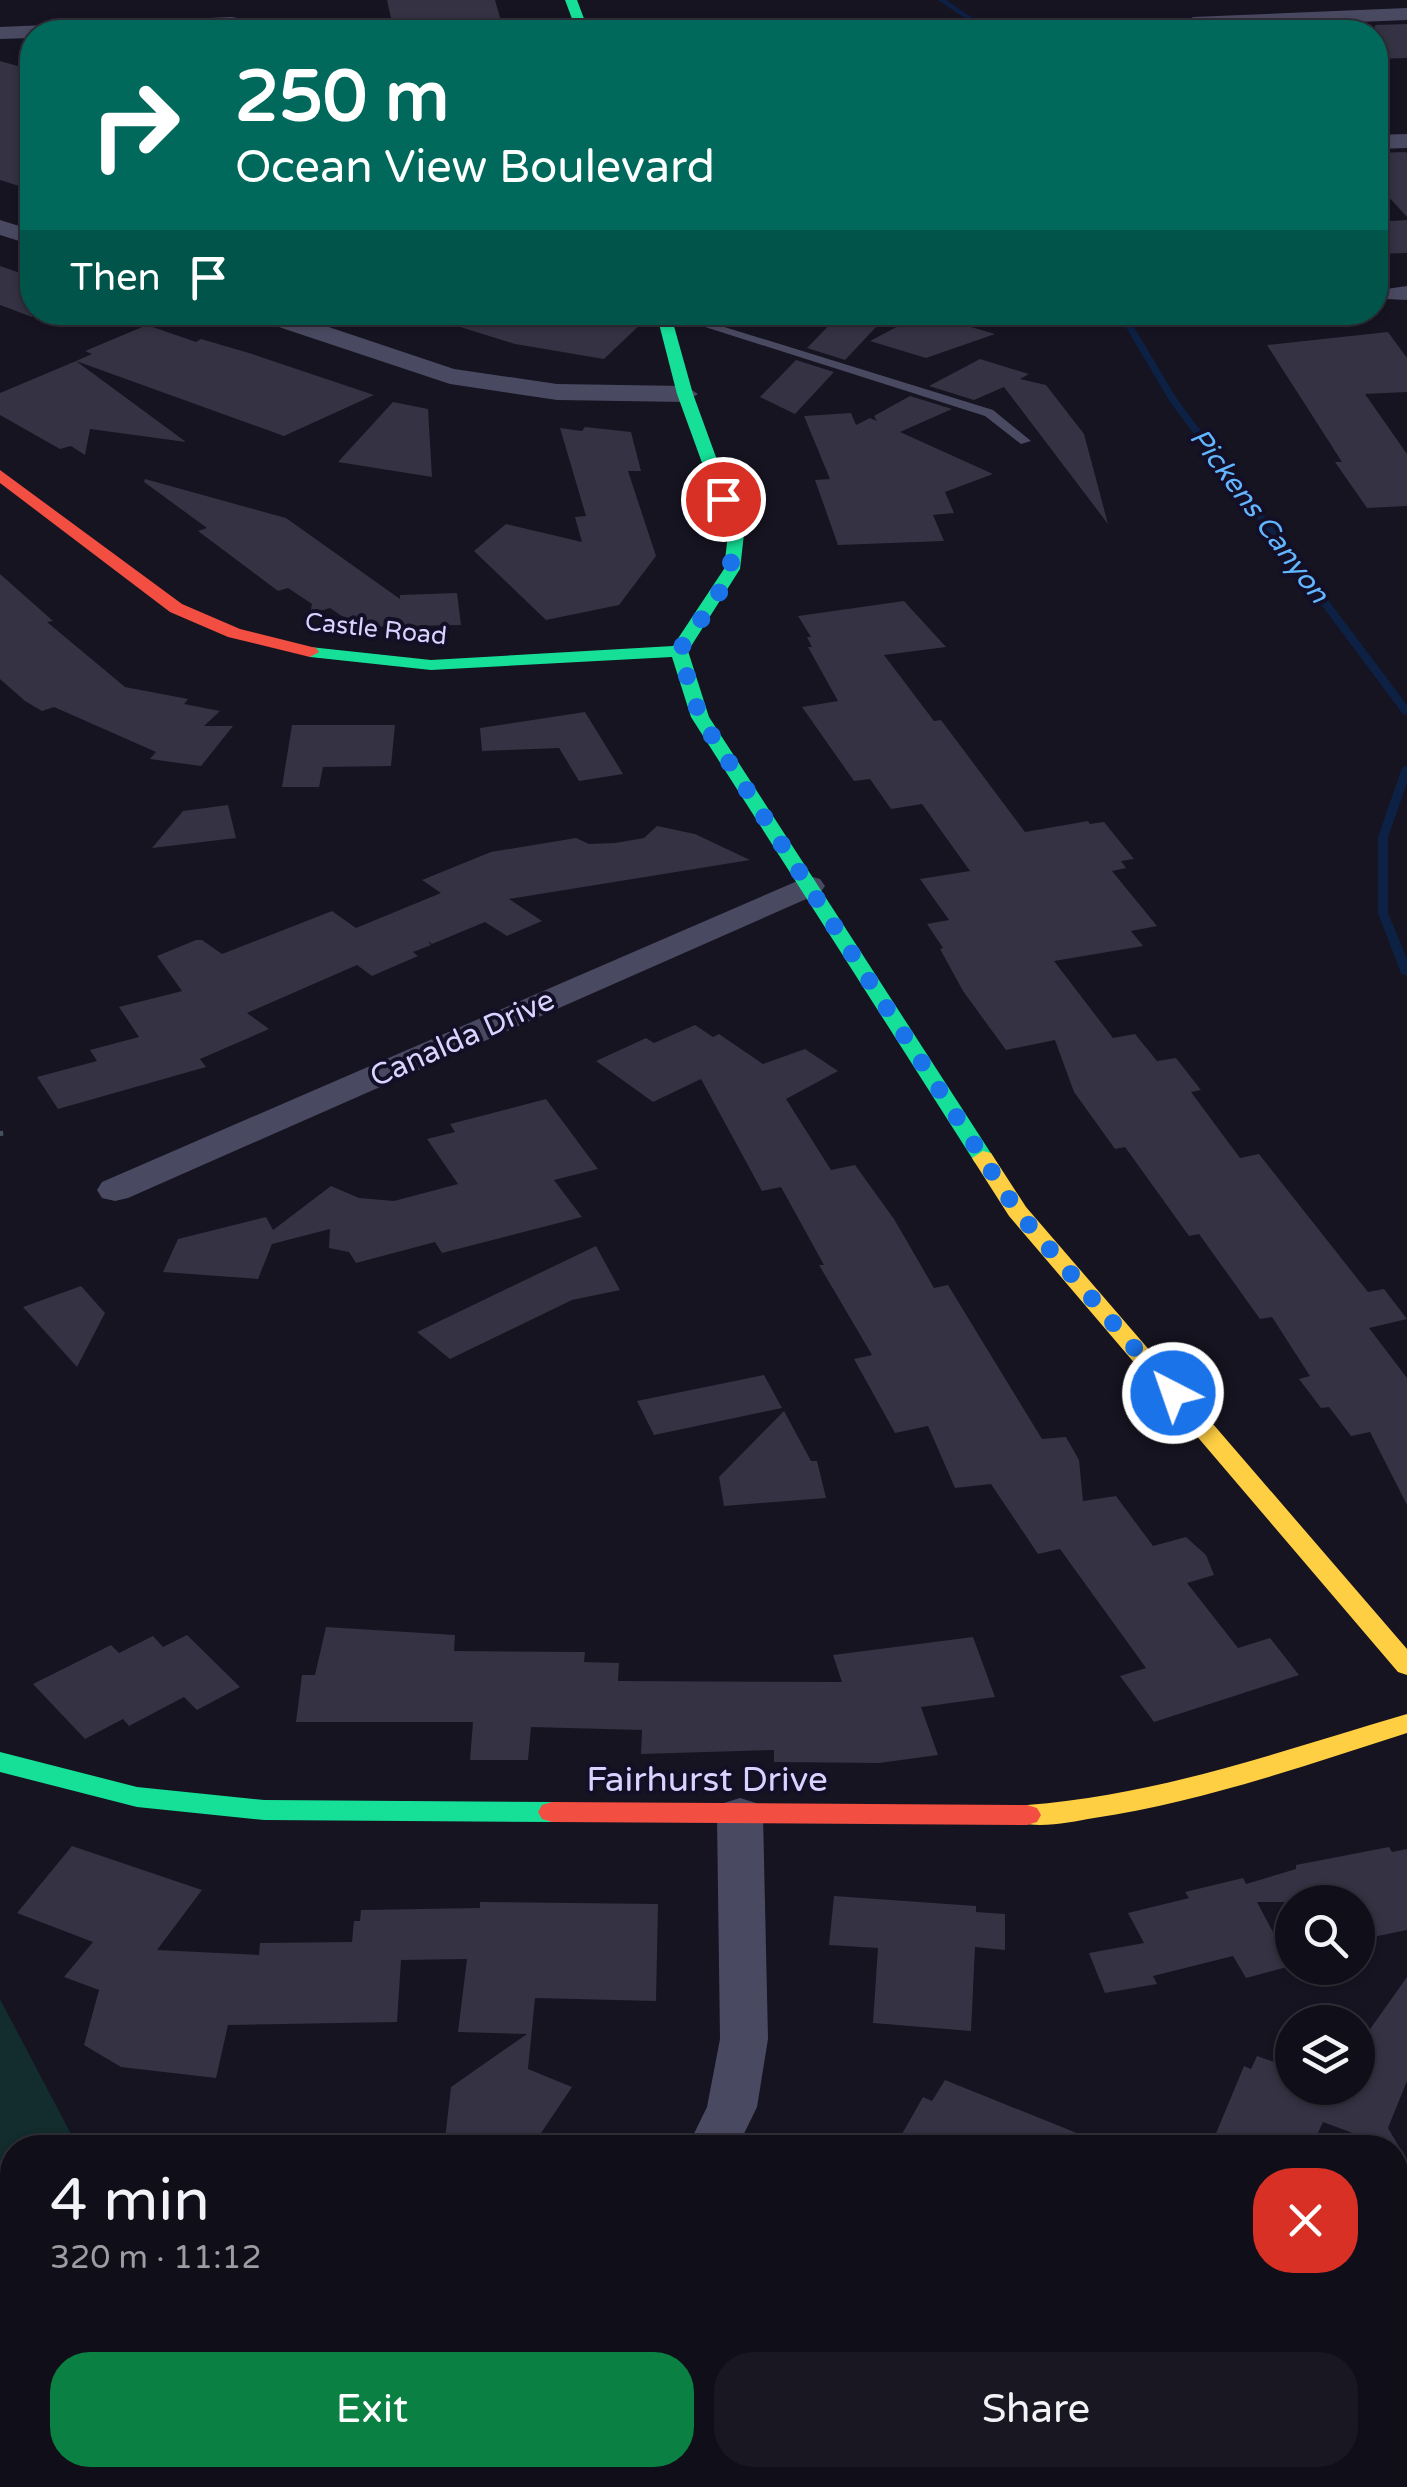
<!DOCTYPE html>
<html lang="en">
<head>
<meta charset="utf-8">
<style>
  body { margin:0; font-family:"Varela Round",sans-serif; background:#191822; color:#f1f3f6; height:100vh; display:flex; flex-direction:column; font-size:38px; white-space:nowrap }
  * { box-sizing:border-box; margin:0 }
  p { font-size:32px; color:#9c9ca2 }
  .icon { flex:none; width:55px; height:55px; fill:none; stroke:currentColor; stroke-width:2; stroke-linecap:round; stroke-linejoin:round }
  .map { position:relative; flex:1; overflow:hidden }
  .drawer { position:absolute; left:0px; top:2135px; width:1408px; height:352px; display:flex; flex-direction:column; background:#100f19; border-radius:40px 40px 0 0; box-shadow:0 2px 8px #0004,0 0 0 2px #302f38 }
  .drawer>* { flex:none }
  .hud { position:absolute; left:20px; top:20px; width:1368px; height:305px; border-radius:40px; box-shadow:0 2px 8px #0004,0 0 0 2px #302f38; background:#00695c; color:#fff; overflow:hidden }
  .controls { position:absolute; left:1275px; top:1885px; display:grid; gap:20px }
  .controls a { display:grid; place-items:center; width:100px; height:100px; border-radius:50%; background:#100f19; box-shadow:0 2px 8px #0004,0 0 0 2px #302f38; font-size:50px }
  .pin { position:absolute; display:grid; place-items:center; width:85px; height:85px; color:#fff; margin:-42px; border:5px solid #fff; border-radius:50%; box-shadow:0 2px 10px #0007 }
  .me { position:absolute; width:110px; margin:-55px; rotate:319deg; stroke-linejoin:round; filter:drop-shadow(0 0 8px #0008) }
  .turn { display:flex; align-items:center; gap:35px; height:210px; padding:0 50px; font-size:45px }
  .turn .icon { width:130px; height:130px; stroke-width:2.5 }
  .turn b { display:block; font-size:70px; line-height:85px }
  .then { display:flex; align-items:center; height:95px; padding:0 50px; background:#0003; gap:20px; font-size:38px }
  .round { display:grid; place-items:center; flex:none; width:105px; height:105px; border-radius:40px; background:#191822 }
  .headline { display:flex; align-items:center; justify-content:space-between; height:170px; padding:0 50px }
  h1 { font-size:60px; font-weight:600; line-height:75px }
  .cta { display:flex; gap:20px; margin-top:auto; padding:20px 50px }
  .cta a { flex:1; height:115px; border-radius:40px; background:#0b8043; color:#fff; font-size:40px; font-weight:600; line-height:115px; text-align:center }
  .cta a+a { background:#191822; color:#f1f3f6 }
  .map>svg:first-child { display:block }
</style>
</head>
<body>
<div class="map">
<svg width="1407" height="2487" viewBox="0 0 1407 2487">
  <rect width="100%" height="100%" fill="#161421"/>
  <path fill="#132c2d" d="M0,1999L72,2136L66,2147L12,2148V2259L0,2285Z"/>
  <g fill="none" stroke-linecap="round" stroke-linejoin="round">
    <g fill="#0d2144" fill-rule="evenodd">
      <path d="M938,0H946L993,32H986Z"/>
      <path d="M1117,312H1125L1177,399L1407,705V715L1403,714L1170,402Z"/>
      <path d="M1407,765V783L1388,837V913L1407,959V976L1401,973L1378,913V837L1402,768Z"/>
    </g>
  </g>
  <g fill="#343243">
    <path d="M387,0H495L504,32H394Z"/>
    <path d="M1407,24V58L1375,59V25Z"/>
    <path d="M0,61L32,70V190L0,180Z"/>
    <path d="M1406,152L1407,154V217L1375,182V153Z"/>
    <path d="M1407,220V253L1375,254V222Z"/>
    <path d="M0,266L32,277V317L0,305Z"/>
    <path d="M439,312H642L644,321L604,359L515,344L438,320Z"/>
    <path d="M923,313L995,334L926,358L870,341Z"/>
    <path d="M839,315L877,326L845,360L807,348Z"/>
    <path d="M147,325L196,342L201,339L249,353L374,395L284,436L76,361L92,354L85,351Z"/>
    <path d="M1388,332L1407,358V392L1365,394L1407,454V506L1367,508L1335,462H1342L1267,345Z"/>
    <path d="M980,359L1029,374L1020,379L1046,385L1084,434L1108,524L1004,387L974,400L929,386Z"/>
    <path d="M796,360L834,372L795,414L760,397Z"/>
    <path d="M76,361L186,442L90,429L85,455L71,446L60,449L0,415V393Z"/>
    <path d="M910,396L952,409L900,432L993,474L945,492L954,513L933,515L944,541L838,545L815,480L830,479L804,416L851,413L856,425L870,418L877,421L874,416Z"/>
    <path d="M393,402L428,409L432,477L338,462Z"/>
    <path d="M585,427L631,432L641,471H628L656,556L619,605L546,620L474,551L506,524L582,542L575,517L586,516L560,428L582,431Z"/>
    <path d="M145,479L286,518L400,599V595L457,593L461,625L358,627L330,608L310,614L312,604L288,588L278,591L198,531L207,528L144,482Z"/>
    <path d="M0,574L53,621L47,622L125,687L188,699L184,704L220,711L204,726H233L201,766L150,759L156,752L54,707L42,711L25,701L0,679Z"/>
    <path d="M904,601L946,647L884,655L934,721L941,720L1025,832L1088,821L1090,824L1104,822L1134,859L1121,861L1126,868L1112,871L1157,926L1131,931L1143,946L1054,961L1113,1038L1135,1034L1157,1061L1176,1058L1201,1090L1191,1092L1240,1158L1259,1154L1368,1292L1384,1289L1407,1319L1369,1328L1407,1378V1505L1370,1432L1351,1436L1329,1407L1321,1408L1299,1379L1310,1376L1272,1317L1260,1319L1199,1234L1189,1236L1125,1147L1115,1149L1074,1092L1055,1040L1006,1050L963,991L940,949L943,948L927,924L949,920L920,879L970,871L922,804L891,809L870,779L854,781L802,707L838,701L808,647H812L807,637H811L798,616Z"/>
    <path d="M585,712L623,774L579,781L559,748L482,751L480,728Z"/>
    <path d="M292,725H395L391,766L323,767L319,787H282Z"/>
    <path d="M228,805L236,838L152,848L183,811Z"/>
    <path d="M657,826L695,834L750,860L509,899L542,921L507,936L485,922L432,944L428,941L431,945L413,952L418,956L372,976L357,965L247,1013L269,1029L200,1059L206,1067L58,1109L37,1077L97,1061L90,1050L139,1037L119,1007L182,991L157,956L196,940H202L222,954L332,911L356,928L441,893L422,880L491,852L576,838L589,844L615,843L644,838Z"/>
    <path d="M695,1025L713,1037L719,1034L763,1064L805,1049L838,1071L786,1099L831,1170L855,1165L894,1219L934,1288L948,1285L1042,1439L1066,1437L1079,1460L1083,1501L1116,1496L1153,1546L1186,1537L1206,1555L1214,1575L1187,1583L1238,1648L1270,1638L1299,1675L1154,1722L1120,1676L1146,1668L1060,1549L1038,1554L991,1484L955,1488L928,1426L895,1433L854,1359L872,1355L819,1265H824L781,1187L762,1191L701,1079L653,1102L596,1061L646,1038L654,1043Z"/>
    <path d="M546,1099L598,1169L554,1180L582,1217L442,1253L435,1242L356,1263L349,1252L329,1248L330,1229L272,1244L258,1279L163,1272L178,1239L266,1217L273,1230L331,1186L359,1198L394,1201L458,1184L427,1139L455,1132L450,1124Z"/>
    <path d="M596,1246L620,1290L572,1300L450,1359L417,1332Z"/>
    <path d="M81,1286L105,1313L77,1367L23,1307Z"/>
    <path d="M764,1375L782,1408L654,1435L637,1401Z"/>
    <path d="M784,1411L811,1461H817L826,1498L724,1506L719,1477Z"/>
    <path d="M326,1627L455,1635L454,1651L585,1652L584,1662L619,1663L618,1681L842,1682L833,1655L973,1637L995,1697L921,1707L938,1755L879,1763L774,1762V1750L641,1754L642,1730L531,1727L528,1760H470L473,1722H296L302,1675H315Z"/>
    <path d="M187,1635L240,1687L197,1710L184,1697L129,1726L123,1719L85,1739L33,1684L111,1645L119,1653L153,1636L163,1647Z"/>
    <path d="M72,1846L202,1890L157,1950L259,1955L260,1943L352,1942L354,1921H360L361,1910L480,1908V1902L658,1904L656,2001L535,1998L528,2069L572,2087L531,2148H444L451,2087L527,2034L458,2032L467,1959L401,1960L397,2022L228,2025L216,2078L121,2067L84,2045L99,1990L64,1977L93,1942L17,1913Z"/>
    <path d="M1389,1847L1392,1852L1407,1849V1930L1358,1940V1902H1257L1291,1966L1246,1978L1233,1956L1153,1976L1157,1984L1105,1993L1089,1953L1144,1943L1128,1913L1189,1898L1185,1892L1243,1878L1246,1884L1296,1869V1865Z"/>
    <path d="M834,1896L976,1906V1912L1005,1914V1950L975,1947L971,2031L873,2023L878,1948L829,1945Z"/>
    <path d="M1407,1977V2081L1388,2128L1401,2150L1382,2143L1380,2148H1358V2135L1323,2122L1311,2148H1210L1244,2066L1251,2069L1257,2056L1292,2068V2088H1358V2046Z"/>
    <path d="M945,2080L1109,2146L1108,2148H894L923,2097L932,2101Z"/>
  </g>
  <g fill="none" stroke-linecap="round" stroke-linejoin="round">
    <path stroke="#44505f" stroke-width="6" stroke-dasharray="5 8" stroke-linecap="butt" d="M0,1131L1,1142"/>
    <path fill="#4a4962" fill-rule="evenodd" d="M658,312H676L993,410L1031,441L1021,444L985,416Z"/>
    <g fill="#4a4962" fill-rule="evenodd">
      <path d="M1407,8V20L1193,29L1183,23L1193,17Z"/>
      <path d="M232,17L257,22L269,32H32V38L0,39V27Z"/>
      <path d="M1407,134V148L1375,149V135Z"/>
      <path d="M0,220L32,230V245L0,235Z"/>
      <path d="M1407,286V300L1386,299L1383,294L1386,289Z"/>
      <path d="M246,312H284L454,369L557,384L685,386L698,394L685,402L557,400L450,384L249,317Z"/>
      <path d="M809,876L820,879L825,886L820,893L128,1198L115,1201L102,1198L97,1190L102,1182Z"/>
      <path d="M740,1798L756,1803L763,1815L768,2039L757,2107L737,2148H687L707,2107L720,2039L717,1815L724,1803Z"/>
      <path d="M1407,2319V2386L1395,2390V2323Z"/>
      <path d="M472,2475H529L524,2487H467Z"/>
      <path d="M1318,2475H1372L1367,2487H1313Z"/>
    </g>
    <g fill="#16e098" fill-rule="evenodd">
      <path d="M565,0H577L589,32H577Z"/>
      <path d="M656,312H670L693,394L744,534L740,569L688,651L709,717L994,1158L991,1163H975L972,1158L691,717L672,657L431,670L310,657L301,652L310,647L431,660L673,646L724,569L728,534L677,394Z"/>
      <path d="M0,1752L137,1787L264,1800L552,1802L562,1805L566,1812L562,1819L552,1822L264,1820L137,1807L0,1772Z"/>
    </g>
    <g fill="#ffcf43" fill-rule="evenodd">
      <path d="M983,1151L991,1153L1026,1207L1407,1649V1675L1398,1672L1009,1216L972,1158Z"/>
      <path d="M1407,1714V1733C1304,1766 1201,1802 1094,1818C1071,1822 1040,1829 1017,1822L1013,1815L1017,1808L1027,1805C1160,1795 1280,1751 1407,1714Z"/>
    </g>
    <g fill="#f24e42" fill-rule="evenodd">
      <path d="M0,470L182,604L240,629L316,648L319,652L310,657L228,637L170,612L0,483Z"/>
      <path d="M552,1802L1027,1805L1037,1808L1041,1815L1037,1822L1027,1825L552,1822L542,1819L538,1812L542,1805Z"/>
    </g>
  </g>
  <g fill="none" stroke-linecap="round" stroke-linejoin="round">
    <path stroke="#1a73e8" stroke-width="18" stroke-dasharray="0 32.4" d="M723,499C749,572 718,592 679,651L700,717L1017,1211L1173,1393"/>
  </g>
  <g text-anchor="middle" stroke-width="8" stroke-linejoin="round" paint-order="stroke">
    <g font-size="25" fill="#d9d4ff" stroke="#130f26">
      <text transform="translate(376 628) rotate(6)" y="9">Castle Road</text>
    </g>
    <g font-size="28" font-style="italic" fill="#62b6ff" stroke="#130f26">
      <text transform="translate(1260 515) rotate(53)" y="10">Pickens Canyon</text>
    </g>
    <g font-size="30" fill="#d9d4ff" stroke="#130f26">
      <text transform="translate(462 1038) rotate(-24)" y="10">Canalda Drive</text>
    </g>
    <g font-size="35" fill="#d9d4ff" stroke="#130f26">
      <text x="707" y="1791">Fairhurst Drive</text>
    </g>
  </g>
</svg>
<div class="controls">
<a><svg class="icon" aria-label="search" viewBox="0 0 24 24"><circle cx="10" cy="10" r="6"/><path d="M15 15l6 6"/></svg></a>
<a><svg class="icon" aria-label="layers" viewBox="0 0 24 24"><path d="M12 4l9 5-9 5-9-5zM3 14l9 5 9-5"/></svg></a>
</div>
<div class="pin" style="left:723px;top:499px;background:#d93025"><svg class="icon" aria-label="arrive" viewBox="0 0 24 24"><path d="M6 21V4h12l-3 4 3 4H6"/></svg></div>
<svg class="me" style="left:1173px;top:1393px" viewBox="-20 -20 40 40"><circle r="17" fill="#1a73e8" stroke="#fff" stroke-width="3"/><path d="M0-11L8 9 0 5-8 9z" fill="#fff"/></svg>
<div class="hud">
<div class="turn"><svg class="icon" aria-label="right" viewBox="0 0 24 24"><path d="M7 20v-9h11M14 6l5 5-5 5"/></svg><div><b>250 m</b>Ocean View Boulevard</div></div>
<div class="then">Then<svg class="icon" aria-label="arrive" viewBox="0 0 24 24"><path d="M6 21V4h12l-3 4 3 4H6"/></svg></div>
</div>
<section class="drawer">
<div class="headline"><div><h1>4 min</h1><p>320 m · 11:12</p></div><a class="round" style="background:#d93025;color:#fff"><svg class="icon" aria-label="close" viewBox="0 0 24 24"><path d="M6 6l12 12M18 6L6 18"/></svg></a></div>
<div class="cta"><a>Exit</a><a>Share</a></div>
</section>
</div>
</body>
</html>
